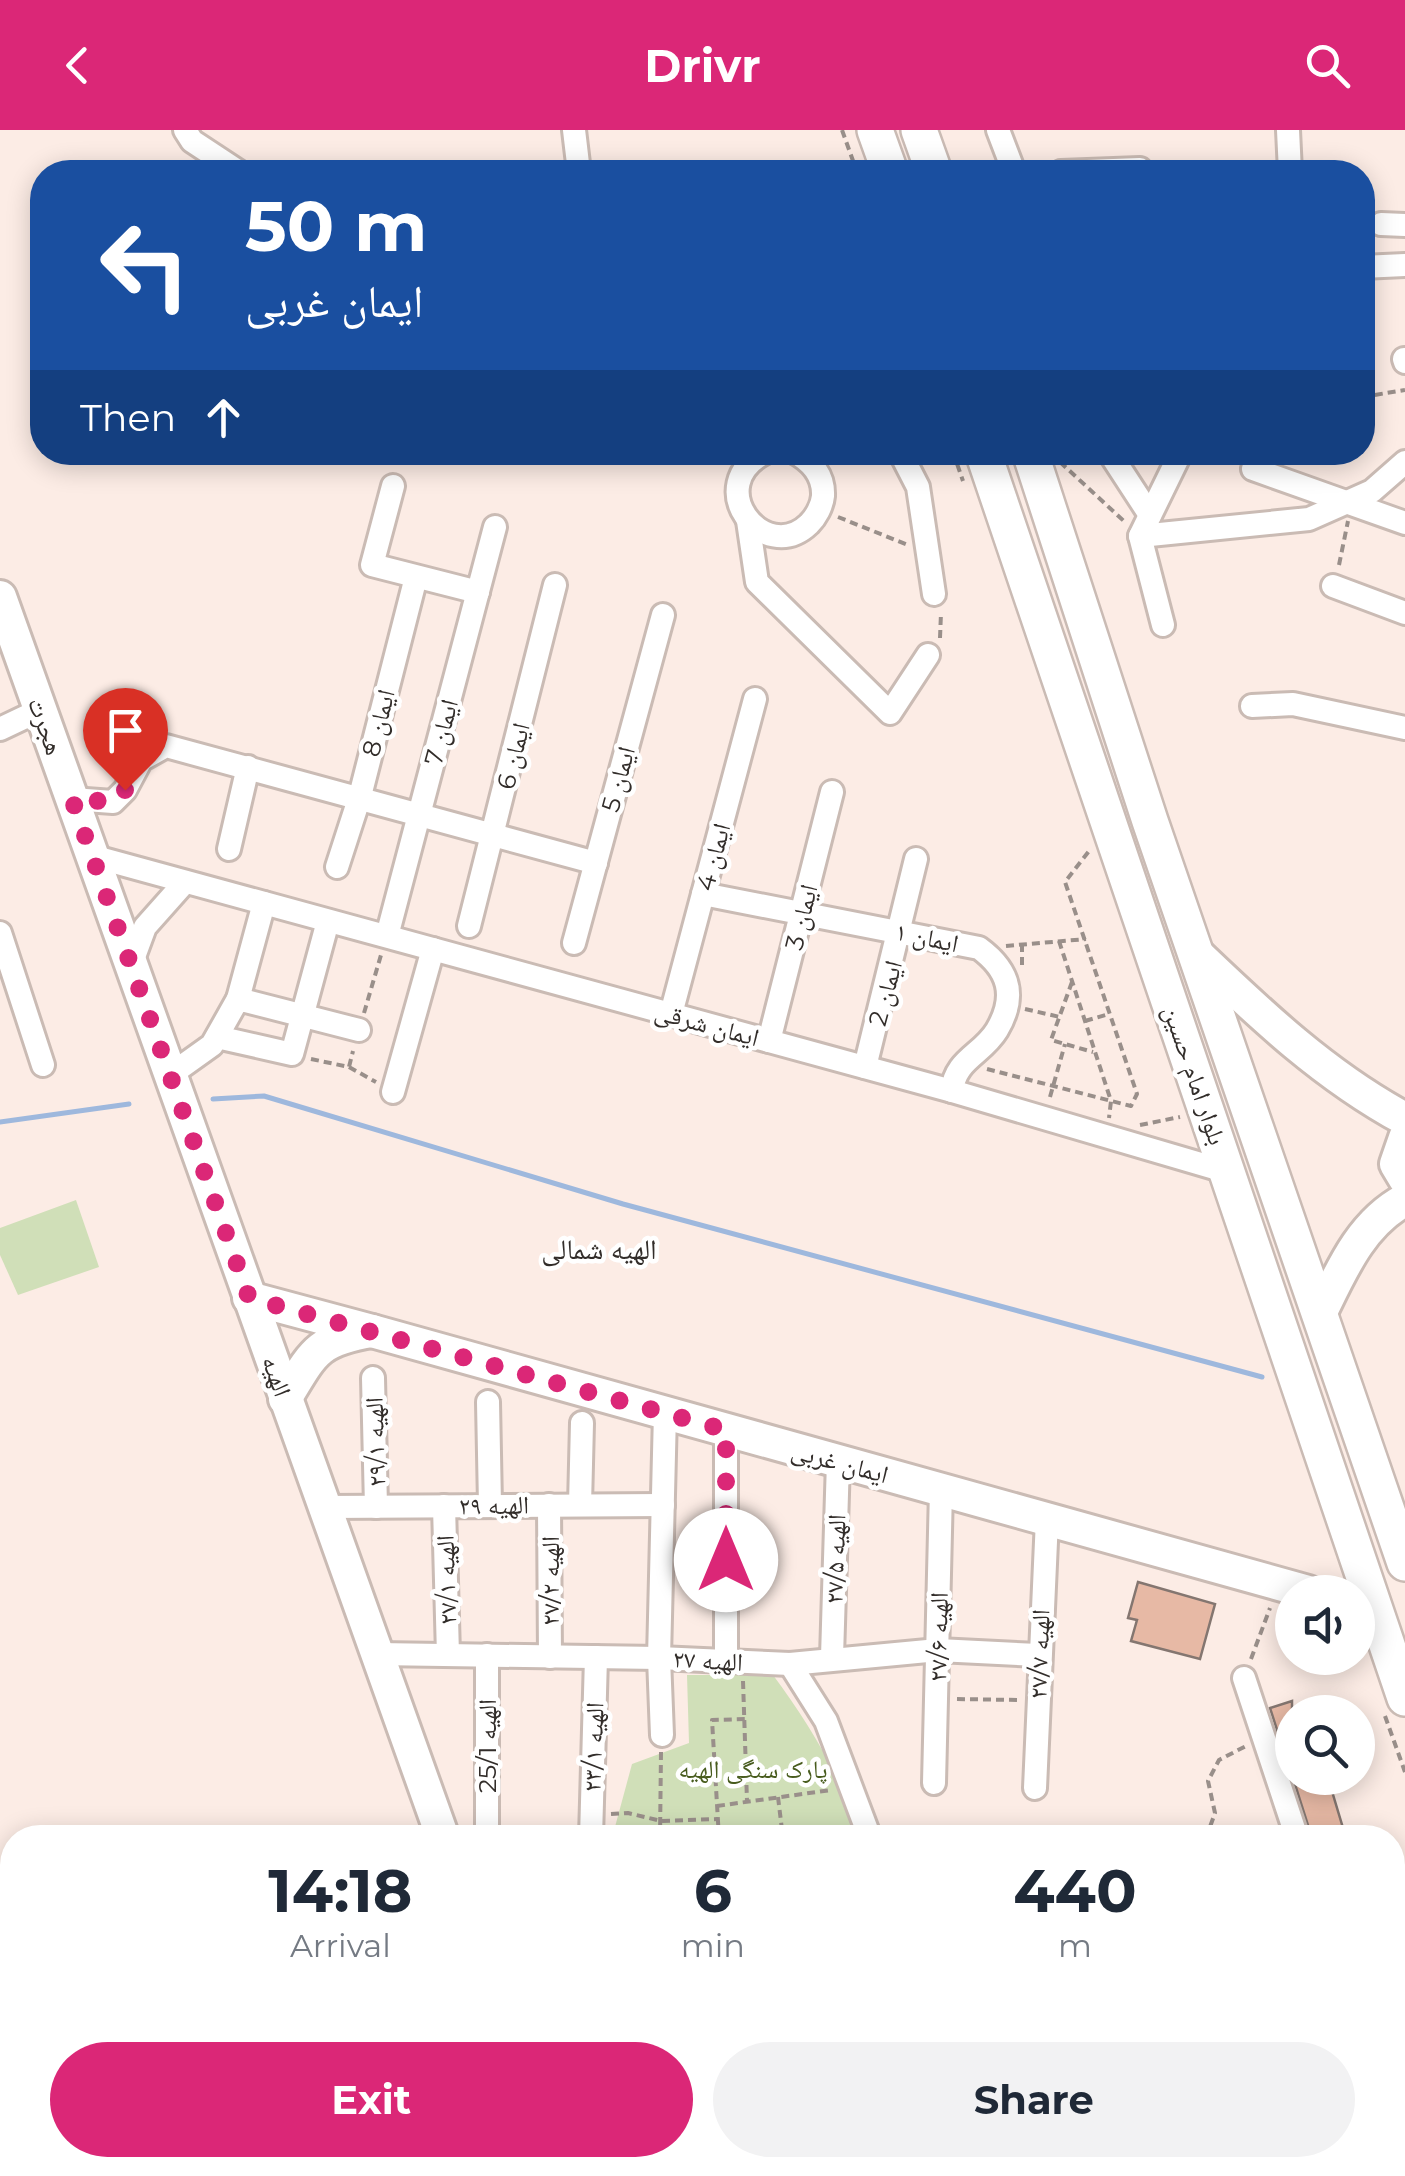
<!DOCTYPE html>
<html lang="en">
<head>
<meta charset="utf-8">
<style>
  body { margin:0; font-family:Montserrat,"Noto Naskh Arabic",sans-serif; background:#f2f2f3; color:#1f2937; height:100vh; display:flex; flex-direction:column; font-size:38px; white-space:nowrap }
  * { box-sizing:border-box; margin:0 }
  p { font-size:32px; color:#747a83 }
  .icon { flex:none; width:55px; height:55px; fill:none; stroke:currentColor; stroke-width:2; stroke-linecap:round; stroke-linejoin:round }
  .map { position:relative; flex:1; overflow:hidden }
  .details { position:absolute; left:0px; top:1695px; width:1405px; height:352px; display:flex; flex-direction:column; background:#fff; border-radius:40px 40px 0 0; box-shadow:0 5px 25px #0003 }
  .details>* { flex:none }
  .hud { position:absolute; left:30px; top:30px; width:1345px; height:305px; border-radius:40px; box-shadow:0 5px 25px #0003; background:#1a4fa0; color:#fff; overflow:hidden }
  .buttons { position:absolute; left:1275px; top:1445px; display:grid; gap:20px }
  .buttons a { display:grid; place-items:center; width:100px; height:100px; border-radius:50%; background:#fff; box-shadow:0 5px 25px #0003; font-size:50px }
  .pin { position:absolute; display:grid; place-items:center; width:85px; height:85px; color:#fff; margin:-102px -42px; border-radius:50% 50% 50% 0; rotate:-45deg; box-shadow:0 0 10px #0007 }
  .pin .icon { rotate:45deg }
  .me { position:absolute; width:110px; margin:-55px; rotate:0deg; stroke-linejoin:round; filter:drop-shadow(0 0 8px #0008) }
  .turn { display:flex; align-items:center; gap:35px; height:210px; padding:0 50px; font-size:45px }
  .turn .icon { width:130px; height:130px; stroke-width:2.5 }
  .turn b { display:block; font-size:70px; line-height:85px }
  .then { display:flex; align-items:center; height:95px; padding:0 50px; background:#0003; gap:20px; font-size:38px }
  .eta { display:flex; justify-content:space-evenly; align-items:center; height:170px; text-align:center }
  .eta b { font-size:60px; font-weight:700; line-height:70px }
  .cta { display:flex; gap:20px; margin-top:auto; padding:20px 50px }
  .cta a { flex:1; height:115px; border-radius:60px; background:#db2777; color:#fff; font-size:40px; font-weight:700; line-height:115px; text-align:center }
  .cta a+a { background:#f2f2f3; color:#1f2937 }
  header { display:flex; justify-content:space-between; align-items:center; height:130px; padding:0 50px; background:#db2777; color:#fff; font-size:45px; font-weight:700 }
  .map>svg:first-child { display:block }
</style>
</head>
<body>
<header><svg class="icon" aria-label="back" viewBox="0 0 24 24"><path d="M15 5l-7 7 7 7"/></svg>Drivr<svg class="icon" aria-label="search" viewBox="0 0 24 24"><circle cx="10" cy="10" r="6"/><path d="M15 15l6 6"/></svg></header>
<div class="map">
<svg width="1405" height="2046" viewBox="0 0 1405 2046">
  <rect width="100%" height="100%" fill="#fcece5"/>
  <g fill="#d0dfb8">
    <path d="M76,1070L99,1137L18,1165L0,1125V1098Z"/>
    <path d="M687,1545H773C810,1595 842,1648 861,1708H612L632,1634L689,1613Z"/>
  </g>
  <g fill="none" stroke-linecap="round" stroke-linejoin="round">
    <g stroke="#9eb8dd" stroke-width="5">
      <path d="M213,969L264,966L623,1074L1262,1247"/>
      <path d="M0,992L129,974"/>
    </g>
  </g>
  <g fill="#e7b9a5" stroke="#847670" stroke-width="2.5">
    <path d="M1138,1452L1215,1474L1200,1529L1131,1511L1137,1490L1128,1488Z"/>
    <path d="M1292,1571V1647L1270,1578Z"/>
    <path d="M1293,1648H1328L1346,1708H1312Z"/>
  </g>
  <g fill="none" stroke-linecap="round" stroke-linejoin="round">
    <defs>
      <g id="street">
        <path d="M185,0L192,11L239,42"/>
        <path d="M574,0L579,42"/>
        <path d="M998,0L1014,42"/>
        <path d="M1288,0L1290,42"/>
        <path d="M1061,42L1140,39"/>
        <path d="M1381,94L1405,95"/>
        <path d="M1362,137L1405,135"/>
        <path d="M1404,229L1405,232"/>
        <path d="M766,322C700,355 764,437 809,394C816,387 822,376 823,366C824,345 811,331 794,322"/>
        <path d="M900,322L918,357L934,464"/>
        <path d="M1109,322L1150,385"/>
        <path d="M1253,339L1405,393"/>
        <path d="M393,356L372,435L478,462"/>
        <path d="M748,391L757,452L890,583L928,525"/>
        <path d="M1140,406L1309,389L1372,361L1405,332"/>
        <path d="M1333,456L1405,483"/>
        <path d="M1163,495L1140,406L1181,322"/>
        <path d="M1252,576L1293,574L1405,598"/>
        <path d="M0,599L40,580"/>
        <path d="M72,669L113,672L125,660L141,630L166,616L596,733"/>
        <path d="M229,719L248,637"/>
        <path d="M92,726L952,961L1228,1042"/>
        <path d="M337,737L360,666L416,447"/>
        <path d="M703,764L979,818C1009,840 1017,866 997,900C982,925 955,929 952,961"/>
        <path d="M469,796L555,455"/>
        <path d="M0,803L43,935"/>
        <path d="M387,806L495,397"/>
        <path d="M574,813L663,485"/>
        <path d="M131,835L145,797L185,752"/>
        <path d="M238,869L264,773"/>
        <path d="M671,884L755,569"/>
        <path d="M217,907L292,924L328,791"/>
        <path d="M769,911L832,662"/>
        <path d="M865,937L916,729"/>
        <path d="M170,945L212,915L238,869L359,900"/>
        <path d="M393,962L433,819"/>
        <path d="M373,1248L376,1377"/>
        <path d="M488,1272L490,1375"/>
        <path d="M549,1375L550,1527"/>
        <path d="M580,1375L582,1293"/>
        <path d="M444,1376L448,1525"/>
        <path d="M324,1377L663,1375"/>
        <path d="M377,1524L659,1528L790,1534L938,1520L1038,1525"/>
        <path d="M487,1525V1708"/>
        <path d="M832,1527L838,1331"/>
        <path d="M726,1531V1301"/>
        <path d="M790,1534L826,1591L870,1708"/>
        <path d="M1244,1548L1297,1708"/>
        <path d="M662,1605L659,1528L665,1283"/>
        <path d="M934,1653L941,1360"/>
        <path d="M1035,1658L1047,1389"/>
        <path d="M591,1708L596,1527"/>
        <path d="M1392,1987L1396,1998L1392,2009"/>
        <path d="M874,2035V2046"/>
        <path d="M773,2039V2046"/>
        <path d="M676,2046V2035"/>
        <path d="M1291,2046L1294,2035"/>
        <path d="M1379,2046L1383,2035"/>
      </g>
      <g id="secondary">
        <path d="M0,467L443,1708"/>
        <path d="M1196,823C1261,885 1325,946 1405,989"/>
        <path d="M1405,1008L1396,1034L1405,1049"/>
        <path d="M249,1168L372,1201C316,1210 313,1223 285,1269"/>
        <path d="M1320,1184C1341,1141 1361,1093 1405,1070"/>
        <path d="M372,1201L1308,1462"/>
        <path d="M557,2035L560,2046"/>
        <path d="M1169,2035L1202,2046"/>
        <path d="M1066,2046L1077,2035"/>
      </g>
      <g id="primary">
        <path d="M875,0L890,42"/>
        <path d="M919,0L934,42"/>
        <path d="M983,322L1405,1568"/>
        <path d="M1030,322L1150,691L1405,1433"/>
      </g>
    </defs>
    <use href="#street" stroke="#cabbb4" stroke-width="28"/>
    <use href="#secondary" stroke="#cabbb4" stroke-width="38"/>
    <use href="#primary" stroke="#cabbb4" stroke-width="40"/>
    <g stroke="#998f8a" stroke-width="4" stroke-dasharray="8 5" stroke-linecap="butt">
      <path d="M842,0L857,42"/>
      <path d="M1362,267L1405,260"/>
      <path d="M953,322L963,351"/>
      <path d="M1060,332L1126,393"/>
      <path d="M838,387L908,415"/>
      <path d="M1339,435L1348,391"/>
      <path d="M940,508L941,483"/>
      <path d="M1059,811L1111,971L1109,988"/>
      <path d="M1006,816L1086,809"/>
      <path d="M1022,835V815"/>
      <path d="M1072,852L1051,910L1093,922"/>
      <path d="M1025,879L1060,887"/>
      <path d="M364,883L381,825"/>
      <path d="M1085,891L1109,884"/>
      <path d="M311,929L349,937L353,921"/>
      <path d="M349,937L376,952"/>
      <path d="M987,939L1131,976L1137,964L1065,752L1089,721"/>
      <path d="M1050,967L1065,914"/>
      <path d="M1140,995L1180,987"/>
      <path d="M1251,1529L1270,1478"/>
      <path d="M743,1551L747,1671"/>
      <path d="M957,1569L1018,1570"/>
      <path d="M1385,1586L1405,1642"/>
      <path d="M778,1667L783,1708"/>
      <path d="M717,1676L831,1660"/>
      <path d="M611,1684L628,1683L661,1691L718,1689"/>
      <path d="M660,1708L661,1622"/>
      <path d="M719,1708L712,1590L745,1589"/>
      <path d="M1206,1708L1215,1683L1208,1651L1219,1630L1246,1616"/>
      <path d="M1116,2046L1119,2035"/>
    </g>
    <use href="#street" stroke="#fff" stroke-width="22"/>
    <use href="#secondary" stroke="#fff" stroke-width="32"/>
    <use href="#primary" stroke="#fff" stroke-width="35"/>
  </g>
  <g fill="none" stroke-linecap="round" stroke-linejoin="round">
    <path stroke="#db2777" stroke-width="18" stroke-dasharray="0 32.4" d="M125,660L113,672L72,669L249,1168L726,1300V1430"/>
  </g>
  <g text-anchor="middle" stroke-width="9" stroke-linejoin="round" paint-order="stroke">
    <g font-size="25" fill="#322d2a" stroke="#fff">
      <text transform="translate(378 593) rotate(-76)" y="9">ایمان 8</text>
      <text transform="translate(46 596) rotate(70)" y="9">هجرت</text>
      <text transform="translate(441 602) rotate(-75)" y="9">ایمان 7</text>
      <text transform="translate(513 626) rotate(-76)" y="9">ایمان 6</text>
      <text transform="translate(618 649) rotate(-75)" y="9">ایمان 5</text>
      <text transform="translate(713 727) rotate(-75)" y="9">ایمان 4</text>
      <text transform="translate(801 787) rotate(-76)" y="9">ایمان 3</text>
      <text transform="translate(927 807) rotate(12)" y="9">ایمان ۱</text>
      <text transform="translate(885 863) rotate(-75)" y="9">ایمان 2</text>
      <text transform="translate(707 894) rotate(15)" y="9">ایمان شرقی</text>
      <text transform="translate(1195 945) rotate(71)" y="9">بلوار امام حسین</text>
      <text transform="translate(277 1246) rotate(70)" y="9">الهیه</text>
      <text transform="translate(375 1312) rotate(-92)" y="9">الهیه ۲۹/۱</text>
      <text transform="translate(840 1332) rotate(15)" y="9">ایمان غربی</text>
      <text transform="translate(494 1375) rotate(-1)" y="9">الهیه ۲۹</text>
      <text transform="translate(835 1429) rotate(-88)" y="9">الهیه ۲۷/۵</text>
      <text transform="translate(446 1450) rotate(-92)" y="9">الهیه ۲۷/۱</text>
      <text transform="translate(550 1451) rotate(-90)" y="9">الهیه ۲۷/۲</text>
      <text transform="translate(938 1507) rotate(-89)" y="9">الهیه ۲۷/۶</text>
      <text transform="translate(1039 1524) rotate(-88)" y="9">الهیه ۲۷/۷</text>
      <text transform="translate(708 1530) rotate(3)" y="9">الهیه ۲۷</text>
      <text transform="translate(487 1616) rotate(-90)" y="9">الهیه 25/1</text>
      <text transform="translate(593 1617) rotate(-88)" y="9">الهیه ۲۳/۱</text>
    </g>
    <g font-size="25" fill="#485c1e" stroke="#fff">
      <text x="753" y="1648">پارک سنگی الهیه</text>
    </g>
    <g font-size="28" fill="#322d2a" stroke="#fff">
      <text x="599" y="1129">الهیه شمالی</text>
    </g>
  </g>
</svg>
<div class="buttons">
<a><svg class="icon" aria-label="sound" viewBox="0 0 24 24"><path d="M4 9h4l5-4v14l-5-4H4zM17 9q2 3 0 6"/></svg></a>
<a><svg class="icon" aria-label="search" viewBox="0 0 24 24"><circle cx="10" cy="10" r="6"/><path d="M15 15l6 6"/></svg></a>
</div>
<div class="pin" style="left:125px;top:660px;background:#d93025"><svg class="icon" aria-label="arrive" viewBox="0 0 24 24"><path d="M6 21V4h12l-3 4 3 4H6"/></svg></div>
<svg class="me" style="left:726px;top:1430px" viewBox="-20 -20 40 40"><circle r="19" fill="#fff"/><path d="M0-13L10 11 0 6-10 11z" fill="#db2777"/></svg>
<div class="hud">
<div class="turn"><svg class="icon" aria-label="left" viewBox="0 0 24 24"><path d="M17 20v-9H6M10 6l-5 5 5 5"/></svg><div><b>50 m</b>ایمان غربی</div></div>
<div class="then">Then<svg class="icon" aria-label="ahead" viewBox="0 0 24 24"><path d="M12 20V5M6 11l6-6 6 6"/></svg></div>
</div>
<section class="details">
<div class="eta">
<div><b>14:18</b><p>Arrival</p></div>
<div><b>6</b><p>min</p></div>
<div><b>440</b><p>m</p></div>
</div>
<div class="cta"><a>Exit</a><a>Share</a></div>
</section>
</div>
</body>
</html>
